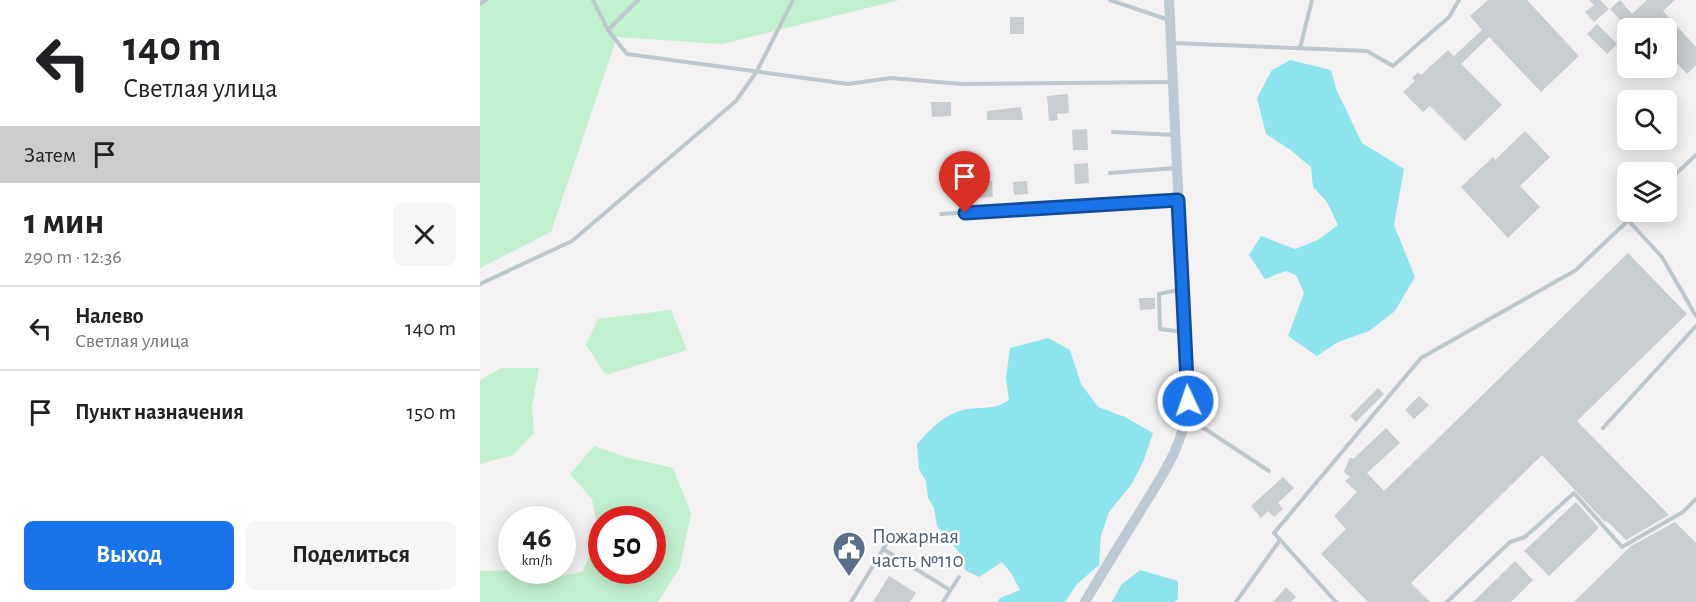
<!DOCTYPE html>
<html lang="ru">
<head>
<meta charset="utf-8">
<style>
  body { margin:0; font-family:"Alegreya Sans",sans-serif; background:#f6f6f6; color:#202124; height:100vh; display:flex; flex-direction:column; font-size:22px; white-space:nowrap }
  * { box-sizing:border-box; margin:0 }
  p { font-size:20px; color:#757577 }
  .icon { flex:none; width:33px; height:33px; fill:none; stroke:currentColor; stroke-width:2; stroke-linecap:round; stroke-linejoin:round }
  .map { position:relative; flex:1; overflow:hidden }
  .panel { display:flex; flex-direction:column; background:#fff; width:480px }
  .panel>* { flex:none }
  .hud { background:#fff; color:#202124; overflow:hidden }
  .fabs { position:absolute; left:1137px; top:18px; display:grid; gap:12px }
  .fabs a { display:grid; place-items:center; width:60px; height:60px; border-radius:9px; background:#fff; box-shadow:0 3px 15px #0003; font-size:30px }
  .speed { position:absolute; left:18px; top:506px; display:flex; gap:12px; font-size:30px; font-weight:700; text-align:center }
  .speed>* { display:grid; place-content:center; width:78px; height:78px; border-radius:50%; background:#fff; box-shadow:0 3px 15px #0003; line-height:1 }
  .speed small { font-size:15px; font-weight:400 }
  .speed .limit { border:9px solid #d22; background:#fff; color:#111 }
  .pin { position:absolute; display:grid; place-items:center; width:51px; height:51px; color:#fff; margin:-62px -26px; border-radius:50% 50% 50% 0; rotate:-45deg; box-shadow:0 0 6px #0007 }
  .pin .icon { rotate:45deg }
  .me { position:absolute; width:66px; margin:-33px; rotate:357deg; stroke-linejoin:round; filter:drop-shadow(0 0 4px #0008) }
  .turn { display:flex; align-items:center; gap:21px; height:126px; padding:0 24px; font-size:27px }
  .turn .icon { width:78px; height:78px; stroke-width:2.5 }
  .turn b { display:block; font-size:42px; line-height:51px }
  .then { display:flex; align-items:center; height:57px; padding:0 24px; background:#0003; gap:12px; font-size:22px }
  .round { display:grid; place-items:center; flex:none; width:63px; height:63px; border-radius:9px; background:#f6f6f6 }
  .summary { display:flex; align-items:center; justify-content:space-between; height:102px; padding:0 24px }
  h1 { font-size:36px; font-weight:700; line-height:45px }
  .action { display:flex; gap:12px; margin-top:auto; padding:12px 24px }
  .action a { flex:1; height:69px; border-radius:9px; background:#1a73e8; color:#fff; font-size:24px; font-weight:700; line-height:69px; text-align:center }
  .action a+a { background:#f6f6f6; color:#202124 }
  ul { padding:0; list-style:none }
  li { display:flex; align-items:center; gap:18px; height:84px; padding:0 24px; border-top:2px solid #e0e0e0 }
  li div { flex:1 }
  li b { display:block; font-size:22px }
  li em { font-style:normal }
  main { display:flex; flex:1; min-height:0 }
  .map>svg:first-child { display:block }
</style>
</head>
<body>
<main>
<section class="panel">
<div class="hud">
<div class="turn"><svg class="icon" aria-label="left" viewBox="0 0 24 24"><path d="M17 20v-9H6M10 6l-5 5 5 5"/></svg><div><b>140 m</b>Светлая улица</div></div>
<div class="then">Затем<svg class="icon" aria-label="arrive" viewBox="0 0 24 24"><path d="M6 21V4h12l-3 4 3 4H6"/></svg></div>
</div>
<div class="summary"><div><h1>1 мин</h1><p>290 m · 12:36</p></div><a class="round"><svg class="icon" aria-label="close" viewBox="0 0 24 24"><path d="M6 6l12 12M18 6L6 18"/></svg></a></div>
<ul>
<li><svg class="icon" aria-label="left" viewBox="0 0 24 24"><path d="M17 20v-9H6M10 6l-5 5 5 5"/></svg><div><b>Налево</b><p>Светлая улица</p></div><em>140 m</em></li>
<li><svg class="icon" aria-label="arrive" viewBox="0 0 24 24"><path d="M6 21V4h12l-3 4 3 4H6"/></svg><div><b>Пункт назначения</b></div><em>150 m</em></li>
</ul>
<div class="action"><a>Выход</a><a>Поделиться</a></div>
</section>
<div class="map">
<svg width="1216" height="602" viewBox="0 0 1216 602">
  <rect width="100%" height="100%" fill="#f4f1f2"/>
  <g fill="#c1f0ce" fill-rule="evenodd">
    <path d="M0,0H420L242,44L137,37L71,232L0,268Z"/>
    <path d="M191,310L207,350L126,375L106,345L118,319Z"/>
    <path d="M21,368H59L52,406L54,433L33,455L0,464V380Z"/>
    <path d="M114,446L146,457L193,468L211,513L200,567L178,602H0V571L31,570L81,576L102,572L119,537L112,499L90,474ZM122,519H172V570H122Z"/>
  </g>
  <g fill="#8ee4ed">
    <path d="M810,60L851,70L856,89L882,143L924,169L914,225L935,277L915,311L889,331L858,342L837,356L808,336L824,293L816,275L806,271L785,279L769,255L781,236L815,249L838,240L858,225L847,202L833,187L831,167L809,149L786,134L777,98L792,70Z"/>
    <path d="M568,338L590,350L601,384L618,407L645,417L673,433L663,462L651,485L629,512L621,536L619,565L597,584L585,602H518L520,598L540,590L531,573L522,562L499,577L485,570L482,556L457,526L454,508L448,498L446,481L439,469L437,444C451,429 463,415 483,410C501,406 513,411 529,400L526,378L530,348Z"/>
    <path d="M660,570L698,581V599L694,602H632L641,585Z"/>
  </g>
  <g fill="#c8cdd1">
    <path d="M1008,0H1047L1099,56L1061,92L1009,37L981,64L1022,105L985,141L950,106L943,112L923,92L935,81L932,78L938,72L941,75L968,50L974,56L1002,30L990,16Z"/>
    <path d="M1109,0H1120L1129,9L1114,22L1105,12L1114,5Z"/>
    <path d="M1140,0L1152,14L1167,0H1195L1183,11L1216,47V65L1207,74L1186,51V28H1148L1130,9Z"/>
    <rect x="530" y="17" width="14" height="17"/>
    <path d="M1117,24L1137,44L1127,54L1107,34Z"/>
    <path d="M588,94L589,113L577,114L578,120L569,121L567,96Z"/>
    <path d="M451,102H471V116L452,117Z"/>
    <path d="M541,107L543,120H507V111Z"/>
    <path d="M607,129L608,150H593L592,130Z"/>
    <path d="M1045,131L1070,157L1040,186L1060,207L1028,238L981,187L1013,157L1015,160Z"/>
    <path d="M608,163L609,183L595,184L594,164Z"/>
    <path d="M495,181H512L513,197L480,199V188L495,187Z"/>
    <path d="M547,181L548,194L534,195L533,182Z"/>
    <path d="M1148,253L1207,314L1097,421L1189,515L1146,540L1127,521L1125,522L1062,455L931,583L950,602H888L841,554L866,529L854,516L877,492L865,481L870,477L864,472L870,457L873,459L906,428L920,443L887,473L904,491Z"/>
    <path d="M659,298H675V309L660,310Z"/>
    <path d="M898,388L904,394L876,422L870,416Z"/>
    <path d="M939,396L949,405L934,419L925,410Z"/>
    <path d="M803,477L814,488L798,503L803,509L794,517L788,511L781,518L771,506Z"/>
    <path d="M1096,502L1119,528L1069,576L1044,551Z"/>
    <path d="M1195,522L1216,543V602H1094L1151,546Z"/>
    <path d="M1035,561L1053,580L1031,602H993Z"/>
    <path d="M409,576L436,593L430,602H393Z"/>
    <path d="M806,587L816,597L811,602H793Z"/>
  </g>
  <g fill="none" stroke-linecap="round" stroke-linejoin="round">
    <g stroke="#bdc7ce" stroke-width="4">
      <path d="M113,0L128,30L147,54L368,84L411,78L481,84L692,82"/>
      <path d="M630,0L689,20"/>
      <path d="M0,4L6,0"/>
      <path d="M128,30L158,0"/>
      <path d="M692,43L887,51L913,66L969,17L979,0"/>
      <path d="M820,48L832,0"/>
      <path d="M633,132L695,135"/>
      <path d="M630,173L696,168"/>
      <path d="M1186,183L1216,155"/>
      <path d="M461,214L697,200"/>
      <path d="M1148,220L1182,257L1216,316"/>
      <path d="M0,284L92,241L256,101L277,71L313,0"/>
      <path d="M702,289L679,294L680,329L704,332"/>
      <path d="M707,417L789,471"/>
      <path d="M1123,428L1216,326"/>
      <path d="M403,549L470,590"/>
      <path d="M371,602L410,538"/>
      <path d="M463,602L479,577"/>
      <path d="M756,602L800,540"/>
      <path d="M856,602L794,533L941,358L1096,270L1157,212"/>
      <path d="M967,602L1030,542L1045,537L1094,493L1142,547L1203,512L1216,499"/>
    </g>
    <path stroke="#bdcad3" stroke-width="10" d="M605,602C622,573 640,544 658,515C680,479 705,445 708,401L689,0"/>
  </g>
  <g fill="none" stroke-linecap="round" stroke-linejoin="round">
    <defs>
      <path id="route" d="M485,213L698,200L708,401"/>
    </defs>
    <use href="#route" stroke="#114b97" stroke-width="15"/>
    <use href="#route" stroke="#1a73e8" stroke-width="10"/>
  </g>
  <defs>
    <symbol id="civic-pin" viewBox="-11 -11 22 30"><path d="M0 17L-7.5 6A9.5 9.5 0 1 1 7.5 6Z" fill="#5c6f8a" stroke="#fff"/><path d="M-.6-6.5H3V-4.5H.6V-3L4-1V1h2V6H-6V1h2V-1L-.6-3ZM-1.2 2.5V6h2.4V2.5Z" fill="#fff"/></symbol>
  </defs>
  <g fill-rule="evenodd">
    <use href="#civic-pin" x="350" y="529" width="38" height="52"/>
  </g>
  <g text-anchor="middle" stroke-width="5" stroke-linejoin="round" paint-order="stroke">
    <g font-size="21" fill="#4e5e75" stroke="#fff" text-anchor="start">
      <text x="392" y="543">Пожарная<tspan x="392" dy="24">часть №110</tspan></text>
    </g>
  </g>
</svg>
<div class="fabs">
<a><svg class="icon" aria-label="sound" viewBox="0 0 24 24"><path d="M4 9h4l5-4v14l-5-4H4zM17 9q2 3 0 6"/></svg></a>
<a><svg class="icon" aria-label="search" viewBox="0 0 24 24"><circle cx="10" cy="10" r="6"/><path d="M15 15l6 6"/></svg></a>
<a><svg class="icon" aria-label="layers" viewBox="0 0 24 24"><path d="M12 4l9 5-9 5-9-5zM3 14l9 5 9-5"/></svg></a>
</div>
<div class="speed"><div>46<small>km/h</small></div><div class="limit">50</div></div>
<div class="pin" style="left:485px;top:213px;background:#d93025"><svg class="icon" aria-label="arrive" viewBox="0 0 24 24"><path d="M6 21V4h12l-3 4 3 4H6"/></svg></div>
<svg class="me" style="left:708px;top:401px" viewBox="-20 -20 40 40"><circle r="17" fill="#1a73e8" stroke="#fff" stroke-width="3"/><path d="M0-11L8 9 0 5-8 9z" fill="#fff"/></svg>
</div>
</main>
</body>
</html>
